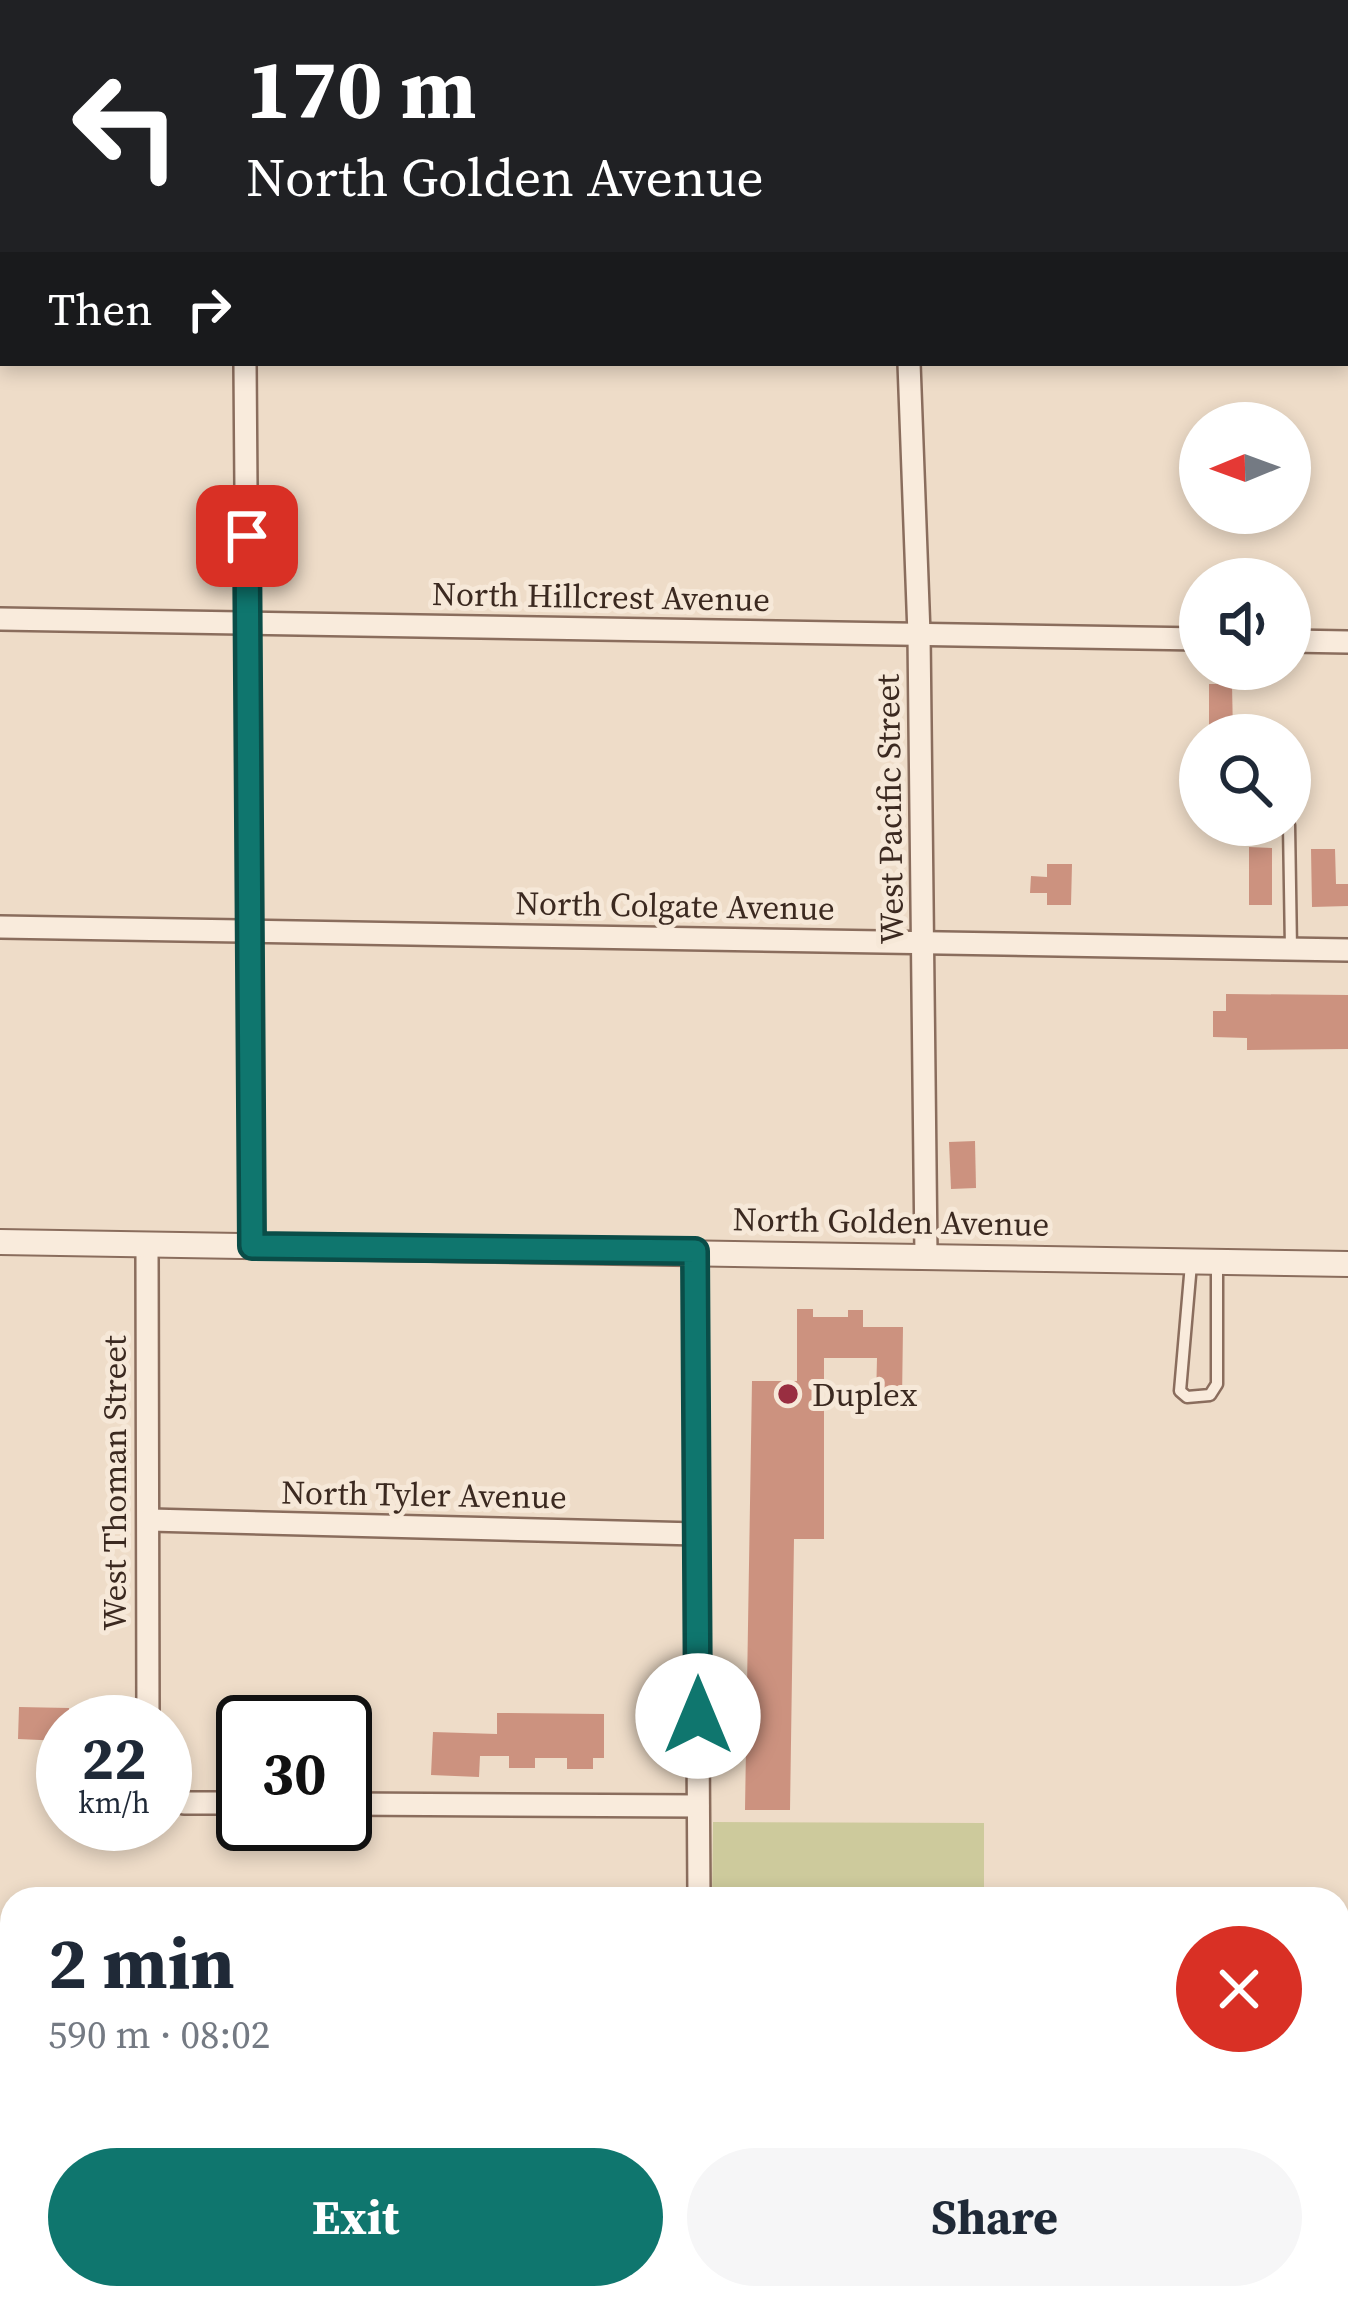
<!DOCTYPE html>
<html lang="en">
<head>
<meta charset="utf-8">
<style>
  body { margin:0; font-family:"Source Serif 4",serif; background:#f6f6f7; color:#1f2937; height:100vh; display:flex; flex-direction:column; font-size:45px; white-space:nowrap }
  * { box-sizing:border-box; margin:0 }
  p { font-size:39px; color:#747a83 }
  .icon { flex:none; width:66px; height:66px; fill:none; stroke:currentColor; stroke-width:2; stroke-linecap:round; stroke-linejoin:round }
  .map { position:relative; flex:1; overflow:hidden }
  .side { position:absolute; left:0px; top:1887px; width:1350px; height:423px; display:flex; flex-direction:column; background:#fff; border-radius:36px 36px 0 0; box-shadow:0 6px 18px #0003 }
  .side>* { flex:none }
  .guide { position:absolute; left:0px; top:0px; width:1350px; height:366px; box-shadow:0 6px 18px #0003; background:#202124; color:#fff; overflow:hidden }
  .needle { width:78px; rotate:269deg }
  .controls { position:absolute; left:1179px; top:402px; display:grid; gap:24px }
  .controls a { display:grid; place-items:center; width:132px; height:132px; border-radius:50%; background:#fff; box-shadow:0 6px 18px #0003; font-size:60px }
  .speed { position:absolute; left:36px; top:1695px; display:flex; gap:24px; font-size:60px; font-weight:700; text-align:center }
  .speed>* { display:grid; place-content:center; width:156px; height:156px; border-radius:50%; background:#fff; box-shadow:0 6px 18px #0003; line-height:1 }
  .speed small { font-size:30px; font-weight:400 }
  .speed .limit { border:6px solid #111; border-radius:18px; background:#fff; color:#111 }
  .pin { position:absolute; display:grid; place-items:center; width:102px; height:102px; color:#fff; margin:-51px; border-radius:24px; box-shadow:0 6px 18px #0006 }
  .me { position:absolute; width:132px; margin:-66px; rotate:0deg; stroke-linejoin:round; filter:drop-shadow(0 0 9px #0008) }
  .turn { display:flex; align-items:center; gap:42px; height:252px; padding:0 48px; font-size:54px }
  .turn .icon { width:156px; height:156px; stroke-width:2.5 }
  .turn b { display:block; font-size:84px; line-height:102px }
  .then { display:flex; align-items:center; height:114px; padding:0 48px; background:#0003; gap:24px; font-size:45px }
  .round { display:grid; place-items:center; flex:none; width:126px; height:126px; border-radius:63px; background:#f6f6f7 }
  .overview { display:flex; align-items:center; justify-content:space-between; height:204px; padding:0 48px }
  h1 { font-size:72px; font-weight:700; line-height:90px }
  .action { display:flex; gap:24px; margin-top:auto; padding:24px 48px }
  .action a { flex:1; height:138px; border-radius:72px; background:#0f766e; color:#fff; font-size:48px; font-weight:700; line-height:138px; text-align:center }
  .action a+a { background:#f6f6f7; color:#1f2937 }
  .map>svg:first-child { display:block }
</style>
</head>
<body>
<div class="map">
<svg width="1348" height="2309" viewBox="0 0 1348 2309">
  <rect width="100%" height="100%" fill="#eedcc8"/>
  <path fill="#cdca9c" d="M713,1822L984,1823V1899H712Z"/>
  <g fill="#cc927f">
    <path d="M1209,684H1232L1233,735H1209Z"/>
    <path d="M1249,847L1272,848V905H1249Z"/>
    <path d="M1311,849H1335L1336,884H1348V906L1312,907Z"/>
    <path d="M1047,864H1072L1071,905H1047V893H1030L1031,876L1047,877Z"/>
    <path d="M1226,994L1348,995V1049L1247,1050V1038L1213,1037V1011H1226Z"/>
    <path d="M975,1141L976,1188L951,1189L949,1142Z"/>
    <path d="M797,1309H813V1317H848V1310H863V1327H903L902,1400H876L877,1358H824V1539H794L790,1810H745L752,1381H797Z"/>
    <path d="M19,1707L69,1708V1722H63V1741L18,1739Z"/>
    <path d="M497,1713L604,1714V1758H593V1769H567V1758H535V1768H509V1756H480L479,1777L431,1775L433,1732L497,1734Z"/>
  </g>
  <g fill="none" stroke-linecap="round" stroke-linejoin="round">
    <defs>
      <g id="service">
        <path d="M33,3L34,0"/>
        <path d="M0,54L3,51"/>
        <path d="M1289,825L1291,949"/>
        <path d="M1191,1264L1180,1391L1187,1397L1210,1395L1217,1384V1264"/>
        <path d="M0,2112L12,2115"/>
        <path d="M129,2309L131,2298"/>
        <path d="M229,2309L231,2298"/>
      </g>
      <g id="minor">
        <path d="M0,305H3"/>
        <path d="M1347,334H1348"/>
        <path d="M245,363L252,1246"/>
        <path d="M909,363L919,634L926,1255"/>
        <path d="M0,619L1200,639"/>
        <path d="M1290,641L1348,642"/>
        <path d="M0,927L1348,950"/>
        <path d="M147,1245L148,1722"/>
        <path d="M695,1251L699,1899"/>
        <path d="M150,1520L697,1534"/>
        <path d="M165,1795L184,1803H243"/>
        <path d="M345,1804L698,1806"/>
        <path d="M700,2309V2298"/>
      </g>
      <path id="tertiary" d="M0,1242L1348,1264"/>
    </defs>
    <use href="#service" stroke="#8a6d5d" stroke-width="15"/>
    <use href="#minor" stroke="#8a6d5d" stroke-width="26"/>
    <use href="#tertiary" stroke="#8a6d5d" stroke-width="28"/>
    <use href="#service" stroke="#f9ebdc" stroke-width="10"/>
    <use href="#minor" stroke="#f9ebdc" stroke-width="21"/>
    <use href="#tertiary" stroke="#f9ebdc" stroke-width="24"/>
  </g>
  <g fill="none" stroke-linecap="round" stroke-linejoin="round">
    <defs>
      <path id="route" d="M247,536L252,1246L695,1251L698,1716"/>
    </defs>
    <use href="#route" stroke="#0a4d48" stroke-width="30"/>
    <use href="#route" stroke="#0f766e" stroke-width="21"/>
  </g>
  <circle fill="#992e41" stroke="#f6e8d8" stroke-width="4.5" cx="788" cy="1394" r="12"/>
  <g text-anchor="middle" stroke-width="10" stroke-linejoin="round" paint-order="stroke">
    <g font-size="33" fill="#3b2920" stroke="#f6e8d8">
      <text transform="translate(601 596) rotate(1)" y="12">North Hillcrest Avenue</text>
      <text transform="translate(889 809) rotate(-91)" y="12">West Pacific Street</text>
      <text transform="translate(675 905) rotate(1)" y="12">North Colgate Avenue</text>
      <text transform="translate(891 1221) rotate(1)" y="12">North Golden Avenue</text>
      <text transform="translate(114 1483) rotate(-90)" y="12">West Thoman Street</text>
      <text transform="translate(424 1494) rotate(1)" y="12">North Tyler Avenue</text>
    </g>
    <g font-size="33" fill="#3b2920" stroke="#f6e8d8" text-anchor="start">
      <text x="812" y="1406">Duplex</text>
    </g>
  </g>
</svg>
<div class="controls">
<a><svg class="needle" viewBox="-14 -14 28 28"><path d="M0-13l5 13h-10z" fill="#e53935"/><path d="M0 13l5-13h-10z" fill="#747a83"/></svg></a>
<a><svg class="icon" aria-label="sound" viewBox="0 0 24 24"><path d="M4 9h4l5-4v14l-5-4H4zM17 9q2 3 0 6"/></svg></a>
<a><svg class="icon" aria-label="search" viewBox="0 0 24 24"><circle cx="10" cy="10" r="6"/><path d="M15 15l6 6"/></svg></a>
</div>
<div class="speed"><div>22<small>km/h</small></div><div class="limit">30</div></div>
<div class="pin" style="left:247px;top:536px;background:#d93025"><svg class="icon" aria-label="arrive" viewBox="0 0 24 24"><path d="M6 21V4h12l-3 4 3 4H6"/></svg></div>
<svg class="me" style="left:698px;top:1716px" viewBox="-20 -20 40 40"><circle r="19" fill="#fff"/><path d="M0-13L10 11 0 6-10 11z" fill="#0f766e"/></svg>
<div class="guide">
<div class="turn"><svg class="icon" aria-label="left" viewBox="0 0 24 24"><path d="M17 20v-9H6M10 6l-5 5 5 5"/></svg><div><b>170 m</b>North Golden Avenue</div></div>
<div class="then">Then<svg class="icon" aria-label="right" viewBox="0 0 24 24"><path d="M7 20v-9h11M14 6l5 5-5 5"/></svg></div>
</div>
<section class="side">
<div class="overview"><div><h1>2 min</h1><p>590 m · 08:02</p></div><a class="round" style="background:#d93025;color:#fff"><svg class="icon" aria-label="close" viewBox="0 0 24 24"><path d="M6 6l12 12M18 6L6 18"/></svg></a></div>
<div class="action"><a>Exit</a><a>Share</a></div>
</section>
</div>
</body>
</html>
